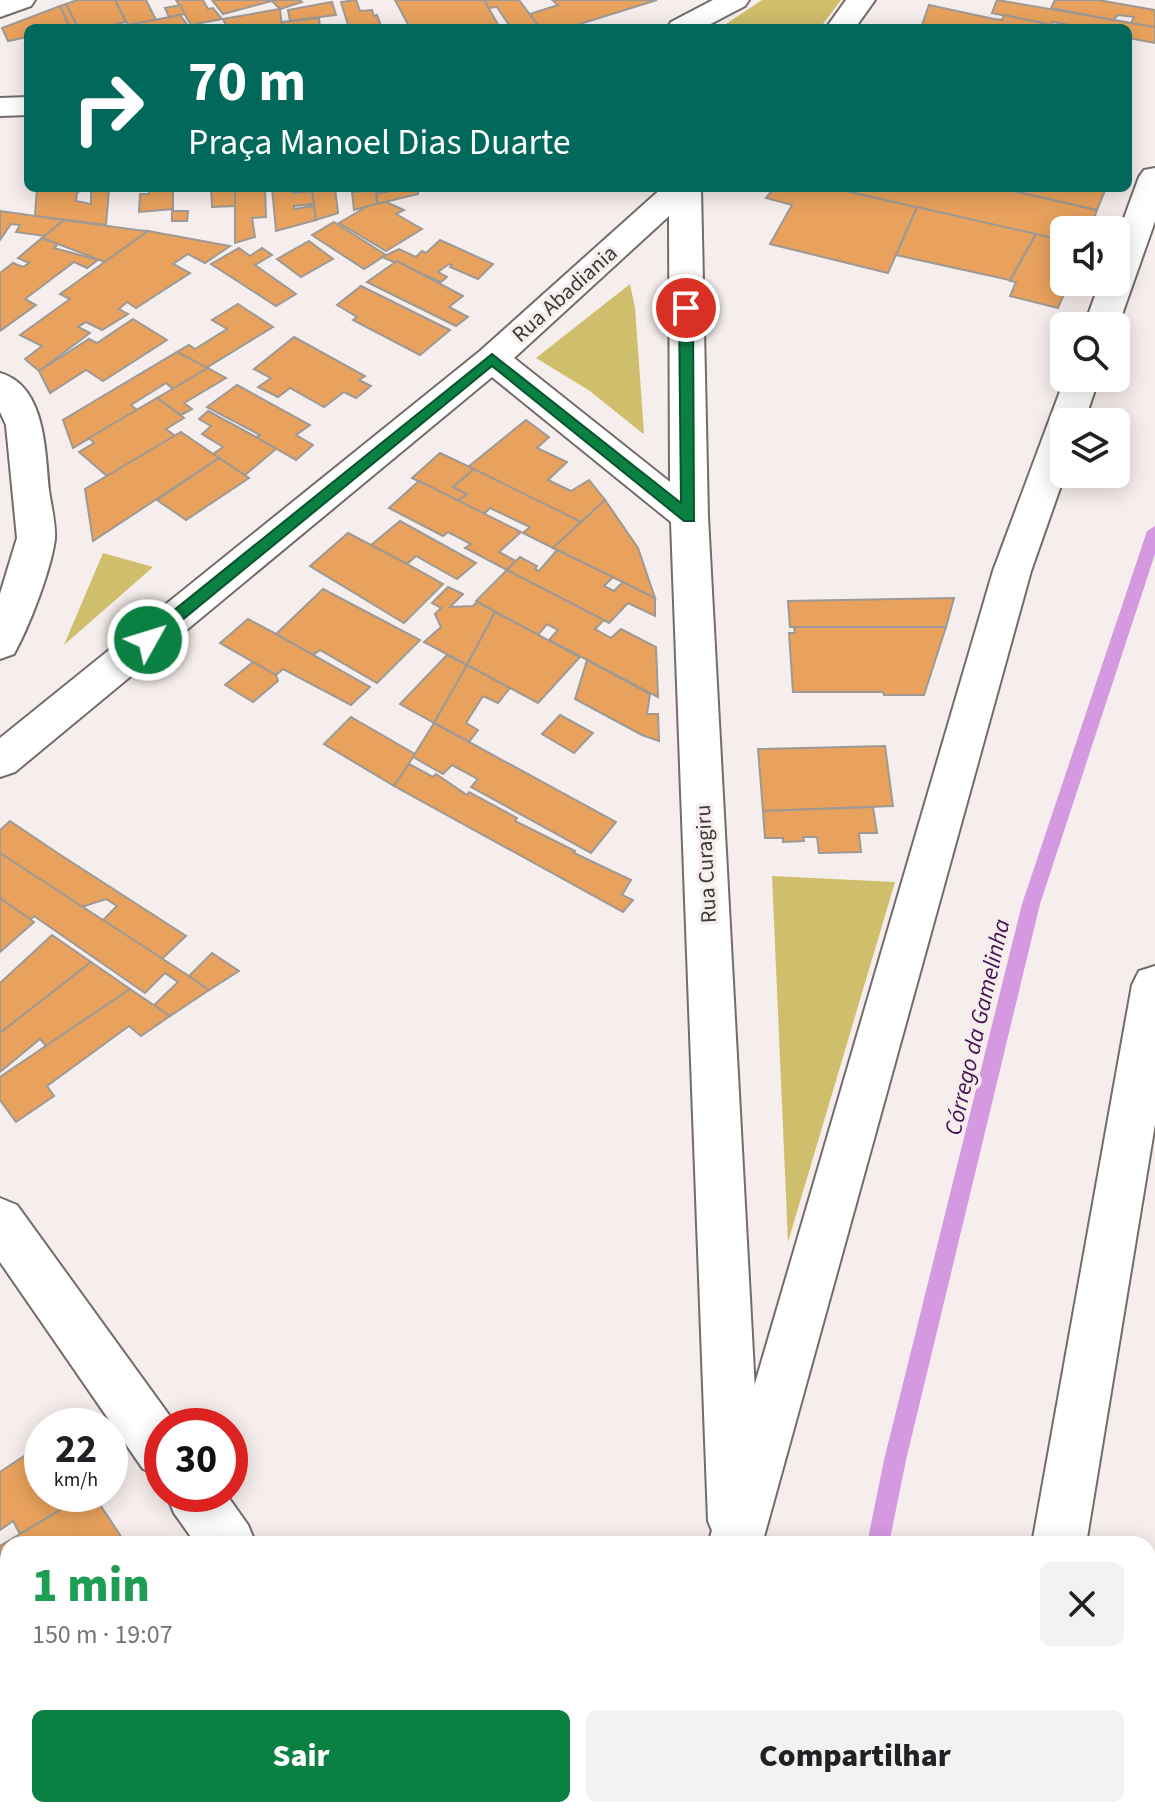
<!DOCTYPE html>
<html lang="pt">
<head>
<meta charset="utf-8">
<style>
  body { margin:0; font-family:"Source Sans 3",sans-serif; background:#f2f2f2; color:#202124; height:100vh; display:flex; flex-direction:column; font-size:30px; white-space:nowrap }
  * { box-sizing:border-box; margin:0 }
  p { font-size:26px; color:#757577 }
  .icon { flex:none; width:44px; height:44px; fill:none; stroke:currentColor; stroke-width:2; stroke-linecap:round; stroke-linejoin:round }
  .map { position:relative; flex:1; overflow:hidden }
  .sheet { position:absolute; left:0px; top:1536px; width:1156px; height:282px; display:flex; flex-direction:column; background:#fff; border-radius:24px 24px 0 0; box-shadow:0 4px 20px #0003 }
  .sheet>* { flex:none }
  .guide { position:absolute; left:24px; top:24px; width:1108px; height:168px; border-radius:12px; box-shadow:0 4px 20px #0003; background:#00695c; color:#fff; overflow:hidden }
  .fabs { position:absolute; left:1050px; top:216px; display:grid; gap:16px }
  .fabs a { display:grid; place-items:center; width:80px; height:80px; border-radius:12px; background:#fff; box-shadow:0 4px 20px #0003; font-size:40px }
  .speed { position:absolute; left:24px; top:1408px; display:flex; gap:16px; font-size:40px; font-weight:700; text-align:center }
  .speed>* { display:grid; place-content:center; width:104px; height:104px; border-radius:50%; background:#fff; box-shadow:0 4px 20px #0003; line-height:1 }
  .speed small { font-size:20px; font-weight:400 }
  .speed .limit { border:12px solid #d22; background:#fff; color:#111 }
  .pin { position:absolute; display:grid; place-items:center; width:68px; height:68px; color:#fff; margin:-34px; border:4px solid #fff; border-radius:50%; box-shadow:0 2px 8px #0007 }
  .me { position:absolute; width:88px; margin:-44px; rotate:51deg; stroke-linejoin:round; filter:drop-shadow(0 0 6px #0008) }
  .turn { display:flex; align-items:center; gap:28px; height:168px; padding:0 32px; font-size:36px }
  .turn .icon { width:104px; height:104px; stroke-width:2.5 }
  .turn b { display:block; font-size:56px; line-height:68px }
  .round { display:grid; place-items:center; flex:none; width:84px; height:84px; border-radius:12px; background:#f2f2f2 }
  .head { display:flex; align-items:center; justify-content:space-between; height:136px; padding:0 32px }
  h1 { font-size:48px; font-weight:800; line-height:60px; color:#1e9e55 }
  .action { display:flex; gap:16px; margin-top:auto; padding:16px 32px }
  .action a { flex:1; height:92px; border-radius:12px; background:#0b8043; color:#fff; font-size:32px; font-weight:800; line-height:92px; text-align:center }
  .action a+a { background:#f2f2f2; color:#202124 }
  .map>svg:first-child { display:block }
</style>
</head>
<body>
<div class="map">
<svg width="1155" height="1817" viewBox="0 0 1155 1817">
  <rect width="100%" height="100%" fill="#f6eeec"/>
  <g fill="#cfbe6c">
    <path d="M762,0H841L820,28H720Z"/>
    <path d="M630,284L635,308L644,433H642L590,391L536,358Z"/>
    <path d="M103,553L153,567L64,645Z"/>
    <path d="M772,876L895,882L788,1242Z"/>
  </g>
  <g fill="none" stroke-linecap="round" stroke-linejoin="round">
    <g fill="#d599e2" fill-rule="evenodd">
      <path d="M1155,526V554L1040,904L906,1460L889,1544H867L884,1460L1022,904L1147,531Z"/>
      <path d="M813,1810H837L835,1817H811Z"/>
    </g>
  </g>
  <g fill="#e9a25d" stroke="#9e9994" stroke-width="2">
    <path d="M77,0H115L126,22L99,28H78L66,4Z"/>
    <path d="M115,0H146L156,20L128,25Z"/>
    <path d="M176,0H203L208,9L213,8L222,19L191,25Z"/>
    <path d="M212,0H271L272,1L223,14Z"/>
    <path d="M271,0H300L302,2L280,9Z"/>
    <path d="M356,0L360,11L372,10L374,16L377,15L382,28H349L341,2Z"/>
    <path d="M395,0H484L500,28H410Z"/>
    <path d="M484,0H519L540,28H511L497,7L489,8Z"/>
    <path d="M552,0H657L567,28H540L530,14L558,5Z"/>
    <path d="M997,0L1155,27V43L1128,38V28H1084L1053,22L1052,25L992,13Z"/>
    <path d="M1055,0H1098L1155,10V27L1131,23L1134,17L1118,15L1113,20L1051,8Z"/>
    <path d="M332,2L336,15L290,21L288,10Z"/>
    <path d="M66,4L78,28L69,26L60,6Z"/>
    <path d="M180,5L185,14L169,17L165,8Z"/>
    <path d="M929,5L994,19L1002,20L1004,15L1043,23L1042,28H936L922,25Z"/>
    <path d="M60,6L69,26L28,28V37L8,41L2,28Z"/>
    <path d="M280,9L282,27L227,28L223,19Z"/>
    <path d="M180,15L189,27L129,28L128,25Z"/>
    <path d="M319,18L320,28H282V22Z"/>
    <path d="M37,188H84L77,193L76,201L91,204V192L109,190L106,225L35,216Z"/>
    <path d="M150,188H173V209L139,212L140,194H149Z"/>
    <path d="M211,188H235V206L212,207Z"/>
    <path d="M235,188H265L266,217L252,218L255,237L235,243Z"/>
    <path d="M272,188H293V193L312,191L314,204L294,206V209L314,206L316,220L276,231Z"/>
    <path d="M312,188H335L338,213L316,220Z"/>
    <path d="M387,188H418V194L377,204V193L387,192Z"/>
    <path d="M774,188H833L917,207L888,273L770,244L792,205L766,198Z"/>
    <path d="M833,188H1001L1097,210L1090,230H1064V241Z"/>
    <path d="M1001,188H1106L1097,210Z"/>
    <path d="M376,190L377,204L354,210L352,192Z"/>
    <path d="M386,202L404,210L396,214L422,229L386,251L339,223L368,206Z"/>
    <path d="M917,207L1036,234L1010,280L896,255Z"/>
    <path d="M0,211L35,216L64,220L45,236L16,232L20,225L11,224L0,240Z"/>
    <path d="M172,211H188L187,221H172Z"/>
    <path d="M64,220L137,230L148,231L105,262L42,238Z"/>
    <path d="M334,222L386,255L364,269L312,235Z"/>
    <path d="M148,231L230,246L205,263L188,254L173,264L190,273L136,308L127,302L119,309L128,314L102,330L86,322L78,327L90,333L39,371L25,359L42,346L20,335L70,299L60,294Z"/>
    <path d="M1036,234L1064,241V282H1069L1058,308L1010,296L1016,282L1010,281Z"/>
    <path d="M42,238L58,244L54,248L98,260L87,268L74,262L25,299L36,305L0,331V273L13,263L23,267L29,263L18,258Z"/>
    <path d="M440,240L493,264L478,279L450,267L452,265L449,264L438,272L447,277L441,282L382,257L399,249L416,257L422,251L426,253Z"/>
    <path d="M309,241L333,259L301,277L277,259Z"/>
    <path d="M239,248L250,256L262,248L272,255L255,265L296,294L276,306L211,264Z"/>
    <path d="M397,261L463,296L449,307L468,317L456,326L367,282Z"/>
    <path d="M361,286L450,330L420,355L353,320L357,317L337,305Z"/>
    <path d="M238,304L273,327L206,368L177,352L189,345L195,349L227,329L212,320Z"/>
    <path d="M133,319L167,340L103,381L86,370L50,393L39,371L89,339L97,343Z"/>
    <path d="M294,337L365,376L359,380L371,386L356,398L344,392L324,407L290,388L278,397L258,387L271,378L254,369Z"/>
    <path d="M177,352L208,368L173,389L166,383L131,405L137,410L73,448L63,420Z"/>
    <path d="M208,368L226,378L184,403L192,409L181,415L157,398Z"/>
    <path d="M237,385L310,425L296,435L313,445L296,460L256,437L260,435L207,407Z"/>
    <path d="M157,398L184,418L166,429L175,436L107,476L79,452L94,443L89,438Z"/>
    <path d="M208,411L256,437L276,449L245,475L213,454L223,447L202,434L211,426L199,419Z"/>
    <path d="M526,420L549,437L537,448L567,462L548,480L571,491L589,480L605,500L581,522L468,467Z"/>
    <path d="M181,432L219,458L93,541L85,489Z"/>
    <path d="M440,453L474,469L453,487L467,494L458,501L412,478Z"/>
    <path d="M219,458L249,478L186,520L157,500Z"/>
    <path d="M474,469L581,522L553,548L523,533L530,527L490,508L484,514L458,501L467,494L453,487Z"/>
    <path d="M419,481L521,532L499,552L516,561L507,570L465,548L471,544L448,532L443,536L389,508Z"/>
    <path d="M605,500L638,548L655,598L553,548Z"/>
    <path d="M400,521L476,563L457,579L416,556L407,564L371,545Z"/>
    <path d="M348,533L407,564L443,584L404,623L310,566Z"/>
    <path d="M557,550L613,577L604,586L614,591L623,582L655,598V616L628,603L609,623L507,570L520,557L537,566L535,569L539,571Z"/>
    <path d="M507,570L604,620L595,629L611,638L621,629L656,647L658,697L549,640L558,630L547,624L538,635L476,601Z"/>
    <path d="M448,587L463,594L450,607L473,606L477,602L495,612L467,665L424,642L441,627L435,614L441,608L432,603Z"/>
    <path d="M323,589L420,640L377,683L320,650L313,655L276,634Z"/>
    <path d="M954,598L946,627H790L788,601Z"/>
    <path d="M495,612L580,657L538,703L467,665Z"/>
    <path d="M248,619L276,634L370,687L351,705L283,669L276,675L220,643Z"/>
    <path d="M794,627H946L924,695H884L883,692H793L789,633H795Z"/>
    <path d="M447,655L467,665L434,723L400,704Z"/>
    <path d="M587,660L650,694L647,714H658L659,741L642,735L575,699Z"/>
    <path d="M253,662L276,675L278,681L253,702L225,685Z"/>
    <path d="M467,665L510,688L498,703L483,696L466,723L478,730L469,742L434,723Z"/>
    <path d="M560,715L593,733L574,753L542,734Z"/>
    <path d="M351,717L415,754L394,786L324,744Z"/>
    <path d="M434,723L469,742L616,822L591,853L471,787L478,779L452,765L443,774L413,757Z"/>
    <path d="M885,746L893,806L763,811L758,749Z"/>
    <path d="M409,764L433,777L436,774L467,795L469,792L517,818L515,821L575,851L574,853L631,880L622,895L633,900L623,912L394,786Z"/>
    <path d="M873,807L877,833H859L861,852L819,853L817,837H803L804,841L783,842V838H765L763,811Z"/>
    <path d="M10,821L59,854L186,936L162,959L103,920L117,906L106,899L82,907L0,853V830Z"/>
    <path d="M0,853L189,976L209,990L170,1016L154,1005L178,982L165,973L145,993L34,916L30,920L0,898Z"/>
    <path d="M0,898L34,922L0,952Z"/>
    <path d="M52,935L91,962L0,1033V983Z"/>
    <path d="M212,953L239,971L209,990L189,976Z"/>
    <path d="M91,962L130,989L46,1046L40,1039L0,1072V1033Z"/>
    <path d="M130,989L170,1016L141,1036L129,1026L47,1086L54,1096L16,1122L0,1100V1077Z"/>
    <path d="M42,1444V1494H87L20,1534L13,1521L0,1530V1472Z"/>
    <path d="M87,1494H93L126,1544H8V1629L0,1634V1546Z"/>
    <path d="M8,1629V1685L0,1690V1634Z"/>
    <path d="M8,1775V1810H96L86,1817H0V1780Z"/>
    <path d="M118,1810H249L239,1817H107Z"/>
    <path d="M249,1810H266L269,1817H239Z"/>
  </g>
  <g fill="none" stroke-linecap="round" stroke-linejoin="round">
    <defs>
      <g id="minor">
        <path d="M0,0H35L31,6L0,17Z"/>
        <path d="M713,0H749L745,6L703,28H667L671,22Z"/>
        <path d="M846,0H875L855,28H826Z"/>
        <path d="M28,97V115L0,116V98Z"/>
        <path d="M662,188H701L708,517L762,1521L754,1540C742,1546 728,1546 716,1540L708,1521L671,522L492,377L15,772L0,777V738L480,351ZM669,216L670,482L514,358Z"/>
        <path d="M0,373C46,386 45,452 49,490C51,505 56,524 55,539C51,570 29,627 14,654L0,659V594L17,538L6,425L0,412Z"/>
        <path d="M0,1198L17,1205L177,1426H162V1477L143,1469L0,1262Z"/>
        <path d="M166,1494H226L248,1525L256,1544H196L174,1513Z"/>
        <path d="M8,1717V1777L0,1780V1720Z"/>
        <path d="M380,1810H442L445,1817H383Z"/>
      </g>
      <g id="major">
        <path d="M1155,168V221L1118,326L1116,329V326H1084L1100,282H1116V240L1139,177L1144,170Z"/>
        <path d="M1065,378H1099L1084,422H1064L1065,474L1031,571L762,1544H708L993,571Z"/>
        <path d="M1155,966V1124L1086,1544H1032L1132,985L1139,971Z"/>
        <path d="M643,1810H703L701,1817H641Z"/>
        <path d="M984,1810H1044L1042,1817H982Z"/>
      </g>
    </defs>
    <use href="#minor" stroke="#736c6a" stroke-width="4"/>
    <use href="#major" stroke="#736c6a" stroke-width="4"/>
    <use href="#minor" fill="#fff" fill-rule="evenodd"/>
    <use href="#major" fill="#fff" fill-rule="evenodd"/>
  </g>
  <path fill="#0b8043" stroke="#07532c" stroke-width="2" d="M686,303L693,308L694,521H684L492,366L153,644H142V636L492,354L681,503L679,308Z"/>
  <g text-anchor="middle" stroke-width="7" stroke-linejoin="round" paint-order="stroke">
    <g font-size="22" fill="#3c3838" stroke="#f6eeec">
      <text transform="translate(564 293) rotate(-42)" y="8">Rua Abadiania</text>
      <text transform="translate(705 864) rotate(-93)" y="8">Rua Curagiru</text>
    </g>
    <g font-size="24" font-style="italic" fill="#471052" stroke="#f6eeec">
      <text transform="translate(977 1027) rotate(-77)" y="8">Córrego da Gamelinha</text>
    </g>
  </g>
</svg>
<div class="fabs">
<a><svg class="icon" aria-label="sound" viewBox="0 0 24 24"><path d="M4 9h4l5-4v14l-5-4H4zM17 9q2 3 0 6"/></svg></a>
<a><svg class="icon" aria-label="search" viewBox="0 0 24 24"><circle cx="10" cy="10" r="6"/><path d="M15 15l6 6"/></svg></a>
<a><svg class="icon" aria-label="layers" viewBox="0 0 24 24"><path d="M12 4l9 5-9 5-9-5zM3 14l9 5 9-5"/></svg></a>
</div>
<div class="speed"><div>22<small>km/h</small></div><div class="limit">30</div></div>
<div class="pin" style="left:686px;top:308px;background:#d93025"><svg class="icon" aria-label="arrive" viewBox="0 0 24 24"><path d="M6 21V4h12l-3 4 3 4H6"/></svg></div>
<svg class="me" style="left:148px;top:640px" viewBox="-20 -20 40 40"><circle r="17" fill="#0b8043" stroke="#fff" stroke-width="3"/><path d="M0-11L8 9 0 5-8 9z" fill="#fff"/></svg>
<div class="guide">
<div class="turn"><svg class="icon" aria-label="right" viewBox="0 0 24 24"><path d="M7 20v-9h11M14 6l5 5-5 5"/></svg><div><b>70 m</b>Praça Manoel Dias Duarte</div></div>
</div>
<section class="sheet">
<div class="head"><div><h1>1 min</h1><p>150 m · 19:07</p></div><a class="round"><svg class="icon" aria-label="close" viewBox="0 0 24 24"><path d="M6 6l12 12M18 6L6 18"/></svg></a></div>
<div class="action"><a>Sair</a><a>Compartilhar</a></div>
</section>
</div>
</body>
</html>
